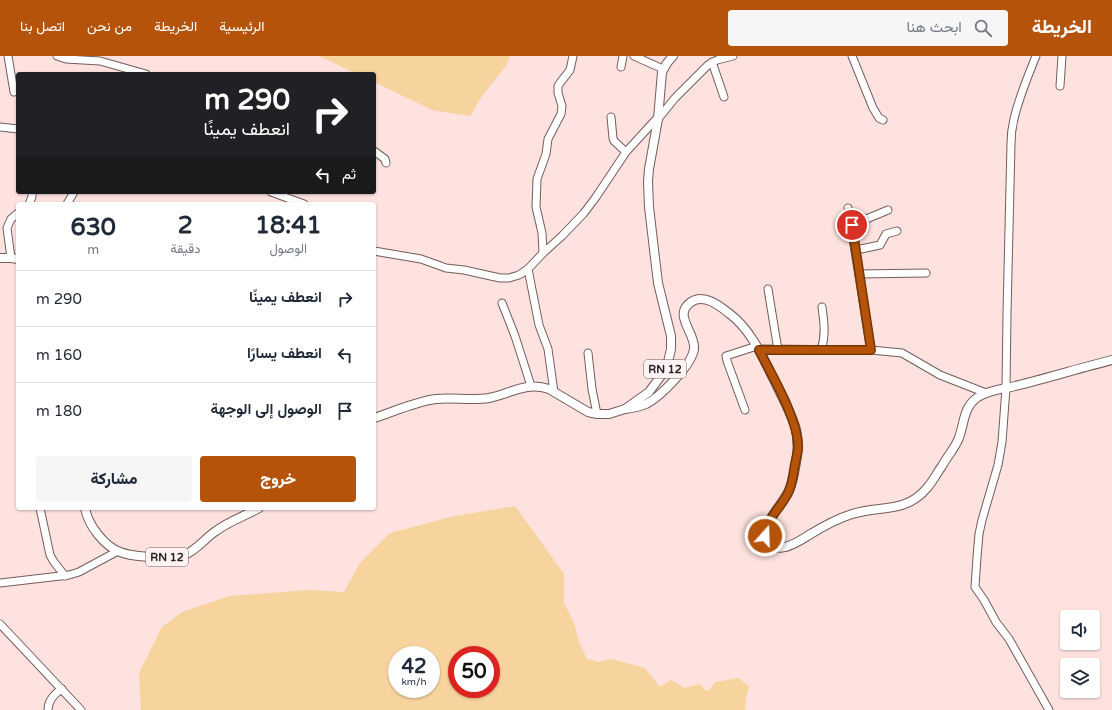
<!DOCTYPE html>
<html lang="ar">
<head>
<meta charset="utf-8">
<style>
  body { margin:0; font-family:"Varela Round",Vazirmatn,sans-serif; background:#f6f6f7; color:#1f2937; direction:rtl; height:100vh; display:flex; flex-direction:column; font-size:15px; white-space:nowrap }
  * { box-sizing:border-box; margin:0 }
  p { font-size:13px; color:#747a83 }
  .icon { flex:none; width:22px; height:22px; fill:none; stroke:currentColor; stroke-width:2; stroke-linecap:round; stroke-linejoin:round }
  .map { position:relative; flex:1; overflow:hidden; direction:ltr }
  .drawer { position:absolute; left:16px; top:146px; width:360px; height:308px; display:flex; flex-direction:column; background:#fff; border-radius:4px; box-shadow:0 1px 3px #0004; direction:rtl }
  .drawer>* { flex:none }
  .hud { position:absolute; left:16px; top:16px; width:360px; height:122px; border-radius:4px; box-shadow:0 1px 3px #0004; direction:rtl; background:#202124; color:#fff; overflow:hidden }
  .fabs { position:absolute; left:1060px; top:554px; display:grid; gap:8px }
  .fabs a { display:grid; place-items:center; width:40px; height:40px; border-radius:4px; background:#fff; box-shadow:0 1px 3px #0004; font-size:20px }
  .speed { position:absolute; left:388px; top:590px; display:flex; gap:8px; font-size:20px; font-weight:700; text-align:center }
  .speed>* { display:grid; place-content:center; width:52px; height:52px; border-radius:50%; background:#fff; box-shadow:0 1px 3px #0004; line-height:1 }
  .speed small { font-size:10px; font-weight:400 }
  .speed .limit { border:6px solid #d22; background:#fff; color:#111 }
  .pin { position:absolute; display:grid; place-items:center; width:34px; height:34px; color:#fff; margin:-17px; border:2px solid #fff; border-radius:50%; box-shadow:0 1px 4px #0007 }
  .me { position:absolute; width:44px; margin:-22px; rotate:20deg; stroke-linejoin:round; filter:drop-shadow(0 0 3px #0008) }
  .turn { display:flex; align-items:center; gap:14px; height:84px; padding:0 20px; font-size:18px }
  .turn .icon { width:52px; height:52px; stroke-width:2.5 }
  .turn b { display:block; font-size:28px; line-height:34px }
  .then { display:flex; align-items:center; height:38px; padding:0 20px; background:#0003; gap:8px; font-size:15px }
  .eta { display:flex; justify-content:space-evenly; align-items:center; height:68px; text-align:center }
  .eta b { font-size:24px; font-weight:800; line-height:28px }
  .primary-button { display:flex; gap:8px; margin-top:auto; padding:8px 20px }
  .primary-button a { flex:1; height:46px; border-radius:4px; background:#b45309; color:#fff; font-size:16px; font-weight:800; line-height:46px; text-align:center }
  .primary-button a+a { background:#f6f6f7; color:#1f2937 }
  ul { padding:0; list-style:none }
  li { display:flex; align-items:center; gap:12px; height:56px; padding:0 20px; border-top:1px solid #e0e1e3 }
  li div { flex:1 }
  li b { display:block; font-size:15px }
  li em { font-style:normal }
  header { display:flex; align-items:center; gap:24px; box-sizing:border-box; height:56px; padding:0 20px; background:#b45309; color:#fff }
  header strong { font-size:19px }
  nav { display:flex; gap:22px; margin-inline-start:auto; font-size:14px }
  .search { width:280px; height:36px; background:#f6f6f7; display:flex; align-items:center; gap:10px; box-sizing:border-box; padding:0 14px; border-radius:4px; color:#747a83; font-size:15px }
  .map>svg:first-child { display:block }
</style>
</head>
<body>
<header>
<strong>الخريطة</strong>
<div class="search"><svg class="icon" aria-label="search" viewBox="0 0 24 24"><circle cx="10" cy="10" r="6"/><path d="M15 15l6 6"/></svg>ابحث هنا</div>
<nav><a>الرئيسية</a><a>الخريطة</a><a>من نحن</a><a>اتصل بنا</a></nav>
</header>
<div class="map">
<svg width="1112" height="654" viewBox="0 0 1112 654">
  <rect width="100%" height="100%" fill="#fde2df"/>
  <g fill="#f7d39d" fill-rule="evenodd">
    <path d="M319,0H510L506,10L482,40L470,60L432,54L374,26V18H357Z"/>
    <path d="M515,450L564,518V547L574,567L579,586L587,603L599,606L611,603L645,612L660,631L671,624L684,632L700,628L706,635L709,634L715,626L738,622L749,630L746,643L745,654H141L139,617L162,571L182,556L230,540L309,534L344,536L360,507L390,477L455,460ZM397,599H431V633H397ZM457,599H491V633H457Z"/>
  </g>
  <g fill="none" stroke-linecap="round" stroke-linejoin="round">
    <defs>
      <g id="minor">
        <path d="M8,0L14,36"/>
        <path d="M57,0L66,3L100,5L146,18"/>
        <path d="M634,0L663,13"/>
        <path d="M852,0L873,52L879,62L883,64"/>
        <path d="M1036,0C1028,20 1019,41 1014,63C1012,71 1011,79 1011,88L1007,258L1006,332L1002,386L998,409L982,464L979,478L977,501L975,531L984,544L996,566L1009,583L1049,654"/>
        <path d="M712,6L724,41"/>
        <path d="M621,11L623,0"/>
        <path d="M1060,30L1062,0"/>
        <path d="M611,61L613,82L614,85L626,96"/>
        <path d="M658,63L675,42L708,9L717,4L733,0"/>
        <path d="M0,71L18,73"/>
        <path d="M374,95L385,103L386,107"/>
        <path d="M271,136L304,148"/>
        <path d="M29,148L32,141V136"/>
        <path d="M67,148L74,136"/>
        <path d="M848,152L871,294"/>
        <path d="M852,169L888,154"/>
        <path d="M856,194L880,189L886,178L897,175"/>
        <path d="M374,195L421,203L446,212L464,214L500,222H509L519,219L528,213L543,197L562,180L584,157L596,141L626,96L658,61"/>
        <path d="M543,197L542,177L536,151L537,123L546,98L548,83L561,58L562,50L558,37V30L560,27L570,14L573,0"/>
        <path d="M11,202L7,172L11,163L18,157"/>
        <path d="M528,213L539,269L548,293L554,336"/>
        <path d="M859,218L926,217"/>
        <path d="M768,233L778,294"/>
        <path d="M502,247L515,280L531,330"/>
        <path d="M759,293L871,294L902,297L940,319L986,337"/>
        <path d="M821,294C826,279 824,266 822,251"/>
        <path d="M588,297L592,333L597,358"/>
        <path d="M745,354L727,305L726,300L757,290"/>
        <path d="M40,452L50,499L54,506L65,520"/>
        <path d="M0,527L69,519L79,516L118,495"/>
        <path d="M0,568L81,654"/>
        <path d="M48,654C48,644 54,638 62,633"/>
      </g>
      <g id="major">
        <path d="M0,202H11L18,203"/>
        <path d="M625,353C632,352 639,351 646,348C660,341 692,309 694,293C696,277 672,259 691,246C704,237 720,250 730,258C752,275 763,302 775,326C782,341 790,355 795,370C798,380 798,390 797,400C795,411 794,424 789,434C784,447 759,470 767,484C771,491 778,493 785,491C794,489 801,484 809,479C822,471 836,463 852,458C881,449 905,458 927,432C933,425 937,417 942,410C947,401 954,393 958,384C965,368 962,352 978,341C989,334 1003,333 1015,330C1048,322 1080,312 1112,304"/>
        <path d="M374,362C393,356 417,345 436,343C454,341 471,345 489,342C510,338 526,325 549,333L588,356L597,358H609L625,353L649,336L663,317L668,306L671,293V280L658,227L655,202L649,151L648,125L649,113L658,63L662,16L667,7L673,0"/>
        <path d="M85,452C88,469 104,490 120,496C130,500 140,500 150,501C161,502 174,503 184,499C196,495 205,482 216,475C229,465 245,460 259,452"/>
      </g>
    </defs>
    <use href="#minor" stroke="#745d5b" stroke-width="9"/>
    <use href="#major" stroke="#745d5b" stroke-width="10"/>
    <use href="#minor" stroke="#fff" stroke-width="7"/>
    <use href="#major" stroke="#fff" stroke-width="8"/>
  </g>
  <g fill="none" stroke-linecap="round" stroke-linejoin="round">
    <defs>
      <path id="route" d="M765,480C766,462 783,450 789,435C792,428 793,421 794,414C795,407 797,400 798,393C800,366 771,318 759,294H871L852,169"/>
    </defs>
    <use href="#route" stroke="#753606" stroke-width="10"/>
    <use href="#route" stroke="#b45309" stroke-width="7"/>
  </g>
  <g text-anchor="middle" stroke-width="4" stroke-linejoin="round" paint-order="stroke">
    <g fill="#fef3f2" stroke="#6a605f" stroke-width="1">
      <rect x="644" y="304" width="42" height="18" rx="3"/>
      <rect x="146" y="492" width="42" height="18" rx="3"/>
    </g>
    <g font-size="11" font-weight="bold" fill="#2b2120">
      <text x="665" y="317">RN 12</text>
      <text x="167" y="505">RN 12</text>
    </g>
  </g>
</svg>
<div class="fabs">
<a><svg class="icon" aria-label="sound" viewBox="0 0 24 24"><path d="M4 9h4l5-4v14l-5-4H4zM17 9q2 3 0 6"/></svg></a>
<a><svg class="icon" aria-label="layers" viewBox="0 0 24 24"><path d="M12 4l9 5-9 5-9-5zM3 14l9 5 9-5"/></svg></a>
</div>
<div class="speed"><div>42<small>km/h</small></div><div class="limit">50</div></div>
<div class="pin" style="left:852px;top:169px;background:#d93025"><svg class="icon" aria-label="arrive" viewBox="0 0 24 24"><path d="M6 21V4h12l-3 4 3 4H6"/></svg></div>
<svg class="me" style="left:765px;top:480px" viewBox="-20 -20 40 40"><circle r="17" fill="#b45309" stroke="#fff" stroke-width="3"/><path d="M0-11L8 9 0 5-8 9z" fill="#fff"/></svg>
<div class="hud">
<div class="turn"><svg class="icon" aria-label="right" viewBox="0 0 24 24"><path d="M7 20v-9h11M14 6l5 5-5 5"/></svg><div><b>290 m</b>انعطف يمينًا</div></div>
<div class="then">ثم<svg class="icon" aria-label="left" viewBox="0 0 24 24"><path d="M17 20v-9H6M10 6l-5 5 5 5"/></svg></div>
</div>
<section class="drawer">
<div class="eta">
<div><b>18:41</b><p>الوصول</p></div>
<div><b>2</b><p>دقيقة</p></div>
<div><b>630</b><p>m</p></div>
</div>
<ul>
<li><svg class="icon" aria-label="right" viewBox="0 0 24 24"><path d="M7 20v-9h11M14 6l5 5-5 5"/></svg><div><b>انعطف يمينًا</b></div><em>290 m</em></li>
<li><svg class="icon" aria-label="left" viewBox="0 0 24 24"><path d="M17 20v-9H6M10 6l-5 5 5 5"/></svg><div><b>انعطف يسارًا</b></div><em>160 m</em></li>
<li><svg class="icon" aria-label="arrive" viewBox="0 0 24 24"><path d="M6 21V4h12l-3 4 3 4H6"/></svg><div><b>الوصول إلى الوجهة</b></div><em>180 m</em></li>
</ul>
<div class="primary-button"><a>خروج</a><a>مشاركة</a></div>
</section>
</div>
</body>
</html>
